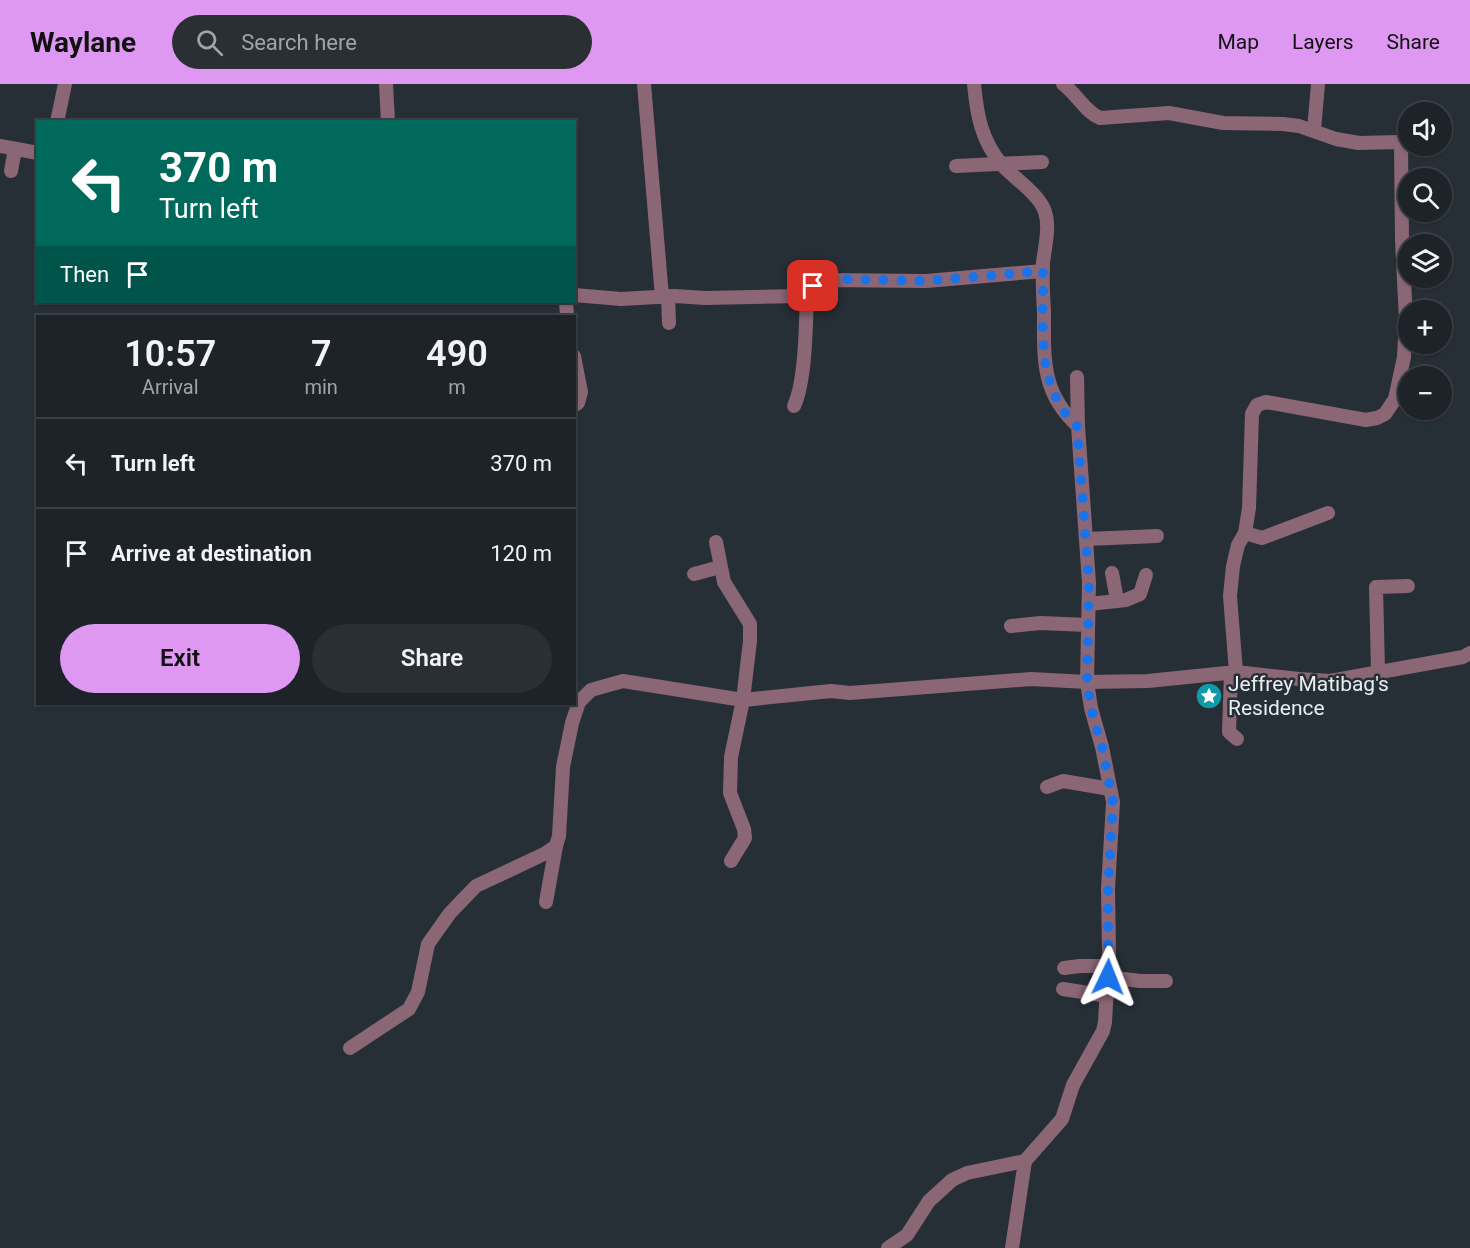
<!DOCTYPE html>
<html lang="en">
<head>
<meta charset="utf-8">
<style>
  body { margin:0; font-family:Roboto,sans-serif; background:#2a2f34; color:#f1f3f6; height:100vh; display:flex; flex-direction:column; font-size:22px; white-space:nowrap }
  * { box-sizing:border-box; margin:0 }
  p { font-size:20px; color:#a0a4a8 }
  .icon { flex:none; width:33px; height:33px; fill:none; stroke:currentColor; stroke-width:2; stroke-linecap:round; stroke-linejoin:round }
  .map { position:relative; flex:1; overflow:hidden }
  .sheet { position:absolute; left:36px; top:231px; width:540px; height:390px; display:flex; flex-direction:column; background:#1d2328; border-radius:0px; box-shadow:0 2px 4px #0004,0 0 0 2px #3b4045 }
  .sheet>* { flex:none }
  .banner { position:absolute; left:36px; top:36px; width:540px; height:183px; border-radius:0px; box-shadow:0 2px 4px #0004,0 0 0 2px #3b4045; background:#00695c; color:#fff; overflow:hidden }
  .buttons { position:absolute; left:1398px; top:18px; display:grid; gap:12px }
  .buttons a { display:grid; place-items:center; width:54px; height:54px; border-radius:50%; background:#1d2328; box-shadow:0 2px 4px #0004,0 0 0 2px #3b4045; font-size:30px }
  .pin { position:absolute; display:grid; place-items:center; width:51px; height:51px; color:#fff; margin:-26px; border-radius:12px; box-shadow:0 3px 9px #0006 }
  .me { position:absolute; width:66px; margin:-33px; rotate:2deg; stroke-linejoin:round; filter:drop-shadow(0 0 4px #0008) }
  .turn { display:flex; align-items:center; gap:21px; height:126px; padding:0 24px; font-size:27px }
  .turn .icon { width:78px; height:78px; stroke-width:2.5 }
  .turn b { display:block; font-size:42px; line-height:51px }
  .then { display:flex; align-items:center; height:57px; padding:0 24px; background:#0003; gap:12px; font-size:22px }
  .eta { display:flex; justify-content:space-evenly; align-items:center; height:102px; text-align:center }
  .eta b { font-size:36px; font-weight:600; line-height:42px }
  .primary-button { display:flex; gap:12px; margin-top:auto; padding:12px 24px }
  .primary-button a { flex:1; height:69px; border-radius:36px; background:#de98f2; color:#111; font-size:24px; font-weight:600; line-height:69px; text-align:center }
  .primary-button a+a { background:#2a2f34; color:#f1f3f6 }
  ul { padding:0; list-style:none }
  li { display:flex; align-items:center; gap:18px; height:90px; padding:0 24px; border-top:2px solid #3b4045 }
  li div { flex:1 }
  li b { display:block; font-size:22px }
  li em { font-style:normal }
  header { display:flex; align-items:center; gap:36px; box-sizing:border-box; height:84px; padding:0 30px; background:#de98f2; color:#111 }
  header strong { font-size:28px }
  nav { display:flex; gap:33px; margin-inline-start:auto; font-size:21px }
  .search { width:420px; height:54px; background:#2a2f34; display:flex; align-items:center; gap:15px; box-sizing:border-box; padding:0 21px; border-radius:33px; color:#a0a4a8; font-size:22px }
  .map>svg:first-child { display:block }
</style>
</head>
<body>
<header>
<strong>Waylane</strong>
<div class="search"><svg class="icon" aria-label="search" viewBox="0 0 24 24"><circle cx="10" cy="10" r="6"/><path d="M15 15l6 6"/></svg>Search here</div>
<nav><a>Map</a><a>Layers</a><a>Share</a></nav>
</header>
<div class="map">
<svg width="1470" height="1164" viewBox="0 0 1470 1164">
  <rect width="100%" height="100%" fill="#272f36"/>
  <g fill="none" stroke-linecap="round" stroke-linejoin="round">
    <g stroke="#8b6776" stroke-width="14">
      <path d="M386,0L388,38"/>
      <path d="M644,0L662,213"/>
      <path d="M1063,0C1076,9 1085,28 1100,34L1169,29L1223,39L1283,40L1299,42L1336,55L1359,59L1399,58L1401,60L1402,156L1406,236L1404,273L1395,315L1385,330L1377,334L1366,336L1266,318L1257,321L1252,330L1249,424L1245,449L1238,461L1233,482L1230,512L1236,588"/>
      <path d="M57,38L65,0"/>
      <path d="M1314,46L1318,0"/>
      <path d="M0,62L38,69"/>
      <path d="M956,82L1042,78"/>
      <path d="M11,87L15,65"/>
      <path d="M574,211L621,215L675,212L705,214L799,212L813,202L825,196L926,197L1043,187"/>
      <path d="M668,212L669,239"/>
      <path d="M566,218L567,232"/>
      <path d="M574,272L581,308L578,319L574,321"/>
      <path d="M1077,293L1078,342"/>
      <path d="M794,322C806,297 806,236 807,207"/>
      <path d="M1245,449L1262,454L1328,429"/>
      <path d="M1087,455L1157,452"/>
      <path d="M716,458L724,498L750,540V557L743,616L731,673L730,709L744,745L745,754L731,777"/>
      <path d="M1112,489L1117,516"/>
      <path d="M694,490L720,483"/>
      <path d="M1089,520L1126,516L1140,510L1146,491"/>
      <path d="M1011,542L1040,539L1088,541"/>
      <path d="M1378,587L1376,503L1408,502"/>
      <path d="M1231,589L1229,648L1237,655"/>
      <path d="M1047,703L1063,697L1110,705"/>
      <path d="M546,818L556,762"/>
      <path d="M1064,884L1080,882H1109"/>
      <path d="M1108,893L1140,897H1166"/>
      <path d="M1063,905L1107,912"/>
      <path d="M350,964L409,925L418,908L428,860L450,829L476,802L546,769L556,762L559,752L563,683L572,639L579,618L591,606L623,597L743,616L831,607L850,609L1031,595L1087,598L1148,597L1236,588L1299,595L1330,597L1463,573L1470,569"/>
      <path d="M888,1164L907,1151L929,1117L952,1096L967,1089L1025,1077L1062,1035L1073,1001L1103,947L1105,938L1109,868L1108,805L1113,718L1102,663L1091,624L1087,598L1089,499L1078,342C1041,309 1044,274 1044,228C1043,211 1042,194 1043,178C1045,163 1050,142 1045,128C1040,111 1014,94 1002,81C981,56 977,31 974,0"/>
      <path d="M1012,1164L1025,1077"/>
    </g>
  </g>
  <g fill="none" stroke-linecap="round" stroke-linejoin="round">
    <path stroke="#1a73e8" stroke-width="10" stroke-dasharray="0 18" d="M813,202L825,196L838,195L926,197L1043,187C1044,241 1034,302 1077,342L1089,499L1087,598L1091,624L1102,663L1113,718L1108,805V893"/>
  </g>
  <defs>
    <symbol id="sight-disc" viewBox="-11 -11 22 22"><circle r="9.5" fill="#0f9aa8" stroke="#272f36"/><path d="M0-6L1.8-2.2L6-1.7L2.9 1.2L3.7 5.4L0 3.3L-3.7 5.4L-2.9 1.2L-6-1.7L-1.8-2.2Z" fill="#fff"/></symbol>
  </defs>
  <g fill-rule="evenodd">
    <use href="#sight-disc" x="1194" y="597" width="30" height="30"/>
  </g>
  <g text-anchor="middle" stroke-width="5" stroke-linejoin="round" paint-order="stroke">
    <g font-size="21" fill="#e8edf2" stroke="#272f36" text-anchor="start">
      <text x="1228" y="607">Jeffrey Matibag's<tspan x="1228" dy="24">Residence</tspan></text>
    </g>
  </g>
</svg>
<div class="buttons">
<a><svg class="icon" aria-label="sound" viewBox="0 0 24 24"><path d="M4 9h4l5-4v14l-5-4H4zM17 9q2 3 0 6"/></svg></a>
<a><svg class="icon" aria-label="search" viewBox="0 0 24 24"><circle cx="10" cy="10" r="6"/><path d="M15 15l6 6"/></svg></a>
<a><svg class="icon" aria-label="layers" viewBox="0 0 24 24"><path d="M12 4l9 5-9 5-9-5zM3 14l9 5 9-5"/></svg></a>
<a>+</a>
<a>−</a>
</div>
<div class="pin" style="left:813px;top:202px;background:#d93025"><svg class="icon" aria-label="arrive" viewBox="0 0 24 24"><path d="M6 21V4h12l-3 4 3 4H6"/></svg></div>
<svg class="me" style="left:1108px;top:893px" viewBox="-20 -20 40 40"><path d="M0-17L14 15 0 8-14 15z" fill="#1a73e8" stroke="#fff" stroke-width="4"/></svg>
<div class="banner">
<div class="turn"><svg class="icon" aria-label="left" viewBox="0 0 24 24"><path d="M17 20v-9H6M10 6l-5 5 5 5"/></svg><div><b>370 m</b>Turn left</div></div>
<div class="then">Then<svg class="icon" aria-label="arrive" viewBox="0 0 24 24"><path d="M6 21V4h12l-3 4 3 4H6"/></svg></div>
</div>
<section class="sheet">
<div class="eta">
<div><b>10:57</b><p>Arrival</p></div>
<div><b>7</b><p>min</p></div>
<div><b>490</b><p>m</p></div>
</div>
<ul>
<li><svg class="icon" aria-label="left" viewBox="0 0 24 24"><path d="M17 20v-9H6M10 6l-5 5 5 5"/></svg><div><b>Turn left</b></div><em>370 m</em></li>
<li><svg class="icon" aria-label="arrive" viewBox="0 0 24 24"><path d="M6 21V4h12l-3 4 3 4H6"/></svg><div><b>Arrive at destination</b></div><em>120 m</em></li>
</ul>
<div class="primary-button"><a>Exit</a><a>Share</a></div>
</section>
</div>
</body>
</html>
